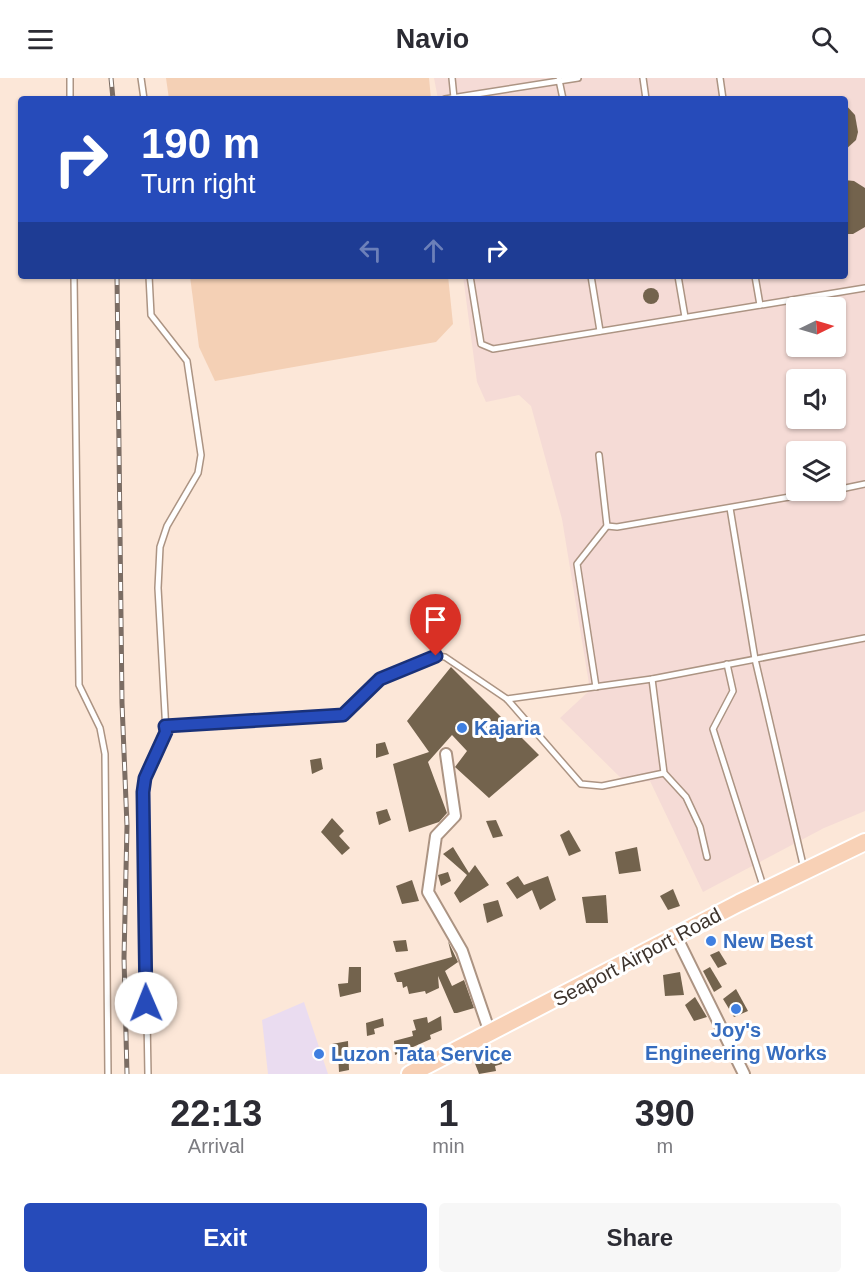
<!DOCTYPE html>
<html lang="en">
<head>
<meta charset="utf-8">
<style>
  body { margin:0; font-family:Arial,sans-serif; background:#f7f7f7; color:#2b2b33; height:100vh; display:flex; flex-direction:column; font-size:22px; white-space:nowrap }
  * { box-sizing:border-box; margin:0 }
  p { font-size:20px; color:#7c7c81 }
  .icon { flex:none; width:33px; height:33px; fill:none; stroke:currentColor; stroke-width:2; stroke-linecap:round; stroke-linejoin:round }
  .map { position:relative; height:996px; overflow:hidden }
  .details { display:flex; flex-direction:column; background:#fff; flex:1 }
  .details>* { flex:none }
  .hud { position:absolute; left:18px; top:18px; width:830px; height:183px; border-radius:6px; box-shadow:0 2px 4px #0004; background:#264bba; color:#fff; overflow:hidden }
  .needle { width:39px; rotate:85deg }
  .fabs { position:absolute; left:786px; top:219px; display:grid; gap:12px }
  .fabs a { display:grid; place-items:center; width:60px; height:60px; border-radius:6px; background:#fff; box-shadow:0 2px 4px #0004; font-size:30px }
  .pin { position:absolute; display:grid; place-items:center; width:51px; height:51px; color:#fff; margin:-62px -26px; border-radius:50% 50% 50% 0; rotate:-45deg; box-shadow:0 0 6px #0007 }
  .pin .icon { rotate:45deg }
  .me { position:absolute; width:66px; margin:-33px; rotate:359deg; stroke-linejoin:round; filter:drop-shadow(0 0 4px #0008) }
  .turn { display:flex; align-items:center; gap:21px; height:126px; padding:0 24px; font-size:27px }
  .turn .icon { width:78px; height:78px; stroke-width:2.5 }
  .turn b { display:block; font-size:42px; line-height:51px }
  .lanes { display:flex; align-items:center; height:57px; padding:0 24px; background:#0003; justify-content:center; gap:30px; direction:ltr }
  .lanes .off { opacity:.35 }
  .eta { display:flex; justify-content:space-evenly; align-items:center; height:102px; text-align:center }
  .eta b { font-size:36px; font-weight:700; line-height:42px }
  .button { display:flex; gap:12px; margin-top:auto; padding:12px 24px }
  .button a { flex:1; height:69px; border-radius:6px; background:#264bba; color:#fff; font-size:24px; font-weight:700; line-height:69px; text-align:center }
  .button a+a { background:#f7f7f7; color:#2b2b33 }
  header { display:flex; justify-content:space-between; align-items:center; height:78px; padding:0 24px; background:#fff; font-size:27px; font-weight:700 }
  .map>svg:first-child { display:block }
</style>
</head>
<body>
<header><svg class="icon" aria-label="menu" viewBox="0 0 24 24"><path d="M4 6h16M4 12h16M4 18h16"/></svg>Navio<svg class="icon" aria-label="search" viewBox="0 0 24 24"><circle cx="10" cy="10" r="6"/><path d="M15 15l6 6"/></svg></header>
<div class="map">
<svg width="865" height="996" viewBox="0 0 865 996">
  <rect width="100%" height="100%" fill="#fce7d8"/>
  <path fill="#eadcf0" d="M304,924L328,996H268L262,942Z"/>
  <path fill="#f5dbd6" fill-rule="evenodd" d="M434,0H865V733L824,750L703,814L650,703L627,706L560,640L590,612L562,441L531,328L519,317L486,324L477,304L463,198H844V21H438ZM796,230H836V268H796ZM796,302H836V340H796ZM796,374H836V412H796Z"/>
  <g fill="#f4d0b5">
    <path d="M166,0H429L431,21H169Z"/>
    <path d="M190,198H448L453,246L436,264L215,303L199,269Z"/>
  </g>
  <g fill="#73634d">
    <path d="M844,25L855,37L858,54L856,62L844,73Z"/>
    <path d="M844,102L854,103L865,110V149L853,156H844Z"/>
    <circle cx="651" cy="218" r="8"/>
    <path d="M451,589L539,677L489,720L455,689L467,673L452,657L428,684L447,735L439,744L409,754L393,686L429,674L407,643Z"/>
    <path d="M385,664L389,676L376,680V666Z"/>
    <path d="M321,680L323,691L312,696L310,682Z"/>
    <path d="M387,731L391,742L379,747L376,734Z"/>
    <path d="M332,740L344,753L339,758L350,770L342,777L321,754Z"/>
    <path d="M496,742L503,758L493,760L486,743Z"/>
    <path d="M569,752L581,773L569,778L560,757Z"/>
    <path d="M453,769L469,795L475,787L489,807L460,825L454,815L467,797L443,776Z"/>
    <path d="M637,769L641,793L619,796L615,774Z"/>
    <path d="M448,794L451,803L441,808L438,797Z"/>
    <path d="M518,798L524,807L548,798L556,822L540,832L532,812L517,821L506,805Z"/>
    <path d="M412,802L419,823L402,826L396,808Z"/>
    <path d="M673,811L680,828L668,832L660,818Z"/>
    <path d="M606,817L608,845H586L582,819Z"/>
    <path d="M498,822L503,838L487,845L483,826Z"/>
    <path d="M406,862L408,873L396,874L393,863Z"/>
    <path d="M448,863L458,884L445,893L452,908L464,902L474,930L457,935H454L438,898L439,910L426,916L425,913L409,916L407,908L403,910L402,904H397L394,895L452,879Z"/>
    <path d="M719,873L727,886L718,890L710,877Z"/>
    <path d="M349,889H361V914L340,919L338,906L348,905Z"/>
    <path d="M710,889L722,909L714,914L703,893Z"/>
    <path d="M680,894L684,917L665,918L663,897Z"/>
    <path d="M736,911L748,933L734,939L723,921Z"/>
    <path d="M695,919L707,939L694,943L685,927Z"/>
    <path d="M441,938L442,952L430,957L431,961L395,977L394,963L413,958L412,953L416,952L413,942L427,939L428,945Z"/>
    <path d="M383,940L384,948L374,951L375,956L367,958L366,945Z"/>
    <path d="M348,963L349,992L339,994L338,975L333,977L332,966Z"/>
    <path d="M501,977L502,986L495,988L496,993L479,996L474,983Z"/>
  </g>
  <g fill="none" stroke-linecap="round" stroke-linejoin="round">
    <defs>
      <g id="lane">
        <path d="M141,0L144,21"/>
        <path d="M452,0L454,20"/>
        <path d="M643,0L646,21"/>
        <path d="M720,0L723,21"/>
        <path d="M559,2L563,21"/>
        <path d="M70,21V0"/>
        <path d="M445,21L578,0"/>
        <path d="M74,198L79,607L100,650L105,676L108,996"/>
        <path d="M470,198L481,266L493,271L865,210"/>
        <path d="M591,198L600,253"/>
        <path d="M678,198L685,239"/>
        <path d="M755,198L760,227"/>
        <path d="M836,412L865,406"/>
        <path d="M730,430L755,581L804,791"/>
        <path d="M607,448L617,449L830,412"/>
        <path d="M727,586L733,613L713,651L764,811"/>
        <path d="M652,601L664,695L686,719L700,749L707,779"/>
        <path d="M596,609L577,486L607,448L599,377"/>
        <path d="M507,621L652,601L865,560"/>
        <path d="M165,648L343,637L380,601L436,578L445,579L507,621L581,706L602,708L664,695"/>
        <path d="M148,996L143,714L145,700L166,654L158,510L160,469L167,448L198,395L201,377L187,283L151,237L149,198"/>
      </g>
      <g id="street">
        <path d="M446,676L455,738L436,758L428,814L462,873L490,955"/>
        <path d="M676,858L744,996"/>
      </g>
      <path id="primary" d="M410,996L739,825L865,764"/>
    </defs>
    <use href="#lane" stroke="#ac9483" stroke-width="8"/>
    <use href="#street" stroke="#ac9483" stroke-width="14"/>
    <use href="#primary" stroke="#fff" stroke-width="20"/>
    <use href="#lane" stroke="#fff" stroke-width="5"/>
    <use href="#street" stroke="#fff" stroke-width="10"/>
    <use href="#primary" stroke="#f8d1b6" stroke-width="16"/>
    <defs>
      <g id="rail">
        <path d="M111,0L113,21"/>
        <path d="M117,198L122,625L127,748L124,880L127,996"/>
      </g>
    </defs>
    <use href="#rail" stroke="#7b6d64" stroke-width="5"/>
    <use href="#rail" stroke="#fff" stroke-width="3" stroke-dasharray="9" stroke-linecap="butt"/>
  </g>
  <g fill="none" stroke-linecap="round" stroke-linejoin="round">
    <defs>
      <path id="route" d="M146,925L143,714L145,700L166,654L165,648L343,637L380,601L436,578"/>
    </defs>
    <use href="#route" stroke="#193179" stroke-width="15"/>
    <use href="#route" stroke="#264bba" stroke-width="10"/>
  </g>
  <g fill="#3f7fe0" stroke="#fff" stroke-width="2">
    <circle cx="462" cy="650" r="6"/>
    <circle cx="711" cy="863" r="6"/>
    <circle cx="736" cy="931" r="6"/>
    <circle cx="319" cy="976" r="6"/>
  </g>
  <g text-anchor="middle" stroke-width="6" stroke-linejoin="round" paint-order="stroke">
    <g font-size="20" font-weight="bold" fill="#366cbe" stroke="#fff" text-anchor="start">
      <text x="474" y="657">Kajaria</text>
      <text x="723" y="870">New Best</text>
      <text x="736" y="959" text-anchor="middle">Joy's<tspan x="736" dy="23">Engineering Works</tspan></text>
      <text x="331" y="983">Luzon Tata Service</text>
    </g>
    <g font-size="20" fill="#3d332c" stroke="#fff">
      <text transform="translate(637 879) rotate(-28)" y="7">Seaport Airport Road</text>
    </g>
  </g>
</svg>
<div class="fabs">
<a><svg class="needle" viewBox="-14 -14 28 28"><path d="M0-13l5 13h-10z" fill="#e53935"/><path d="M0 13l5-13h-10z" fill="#7c7c81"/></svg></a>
<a><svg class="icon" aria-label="sound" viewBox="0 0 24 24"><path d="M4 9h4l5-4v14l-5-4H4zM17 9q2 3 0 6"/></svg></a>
<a><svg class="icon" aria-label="layers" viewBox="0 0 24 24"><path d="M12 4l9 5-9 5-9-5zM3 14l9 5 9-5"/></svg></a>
</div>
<div class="pin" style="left:436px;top:578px;background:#d93025"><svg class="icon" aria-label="arrive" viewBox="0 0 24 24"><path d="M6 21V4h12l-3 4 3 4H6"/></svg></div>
<svg class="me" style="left:146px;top:925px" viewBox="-20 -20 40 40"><circle r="19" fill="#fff"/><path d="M0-13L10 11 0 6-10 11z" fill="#264bba"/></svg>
<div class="hud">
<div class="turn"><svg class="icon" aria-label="right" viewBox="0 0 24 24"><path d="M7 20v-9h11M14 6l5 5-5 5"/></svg><div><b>190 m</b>Turn right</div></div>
<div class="lanes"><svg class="icon off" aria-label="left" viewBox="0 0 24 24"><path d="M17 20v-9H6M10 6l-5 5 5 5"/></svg><svg class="icon off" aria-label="ahead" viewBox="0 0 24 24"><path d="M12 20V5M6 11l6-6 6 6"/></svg><svg class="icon" aria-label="right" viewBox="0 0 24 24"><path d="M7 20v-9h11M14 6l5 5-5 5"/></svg></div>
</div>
</div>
<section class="details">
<div class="eta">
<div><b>22:13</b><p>Arrival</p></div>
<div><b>1</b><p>min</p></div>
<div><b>390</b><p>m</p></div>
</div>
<div class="button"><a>Exit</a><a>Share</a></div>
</section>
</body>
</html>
